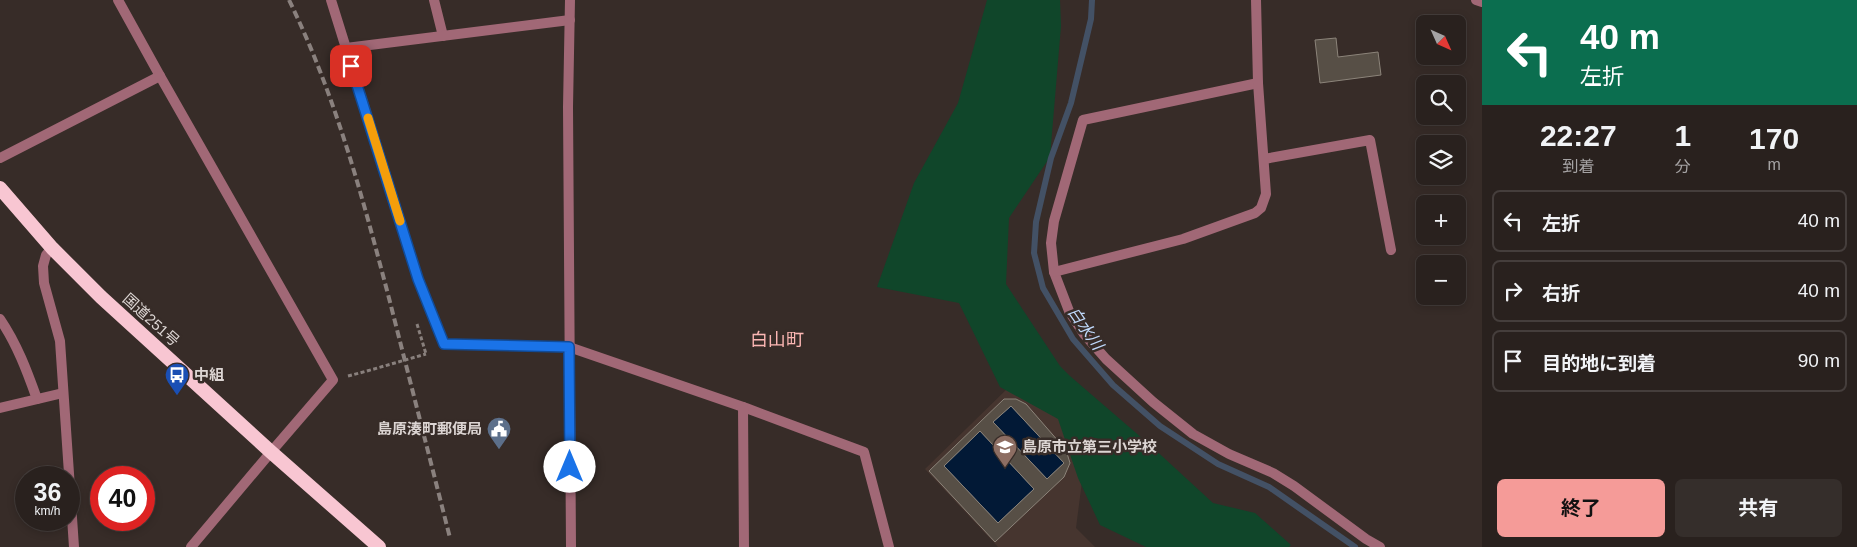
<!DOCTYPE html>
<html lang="ja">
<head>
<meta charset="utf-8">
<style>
  body { margin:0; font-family:Arial,"Noto Sans JP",sans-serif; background:#352e2b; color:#f1f3f6; height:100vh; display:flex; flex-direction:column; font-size:19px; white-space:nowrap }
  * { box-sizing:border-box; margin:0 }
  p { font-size:16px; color:#a5a3a4 }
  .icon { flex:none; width:28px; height:28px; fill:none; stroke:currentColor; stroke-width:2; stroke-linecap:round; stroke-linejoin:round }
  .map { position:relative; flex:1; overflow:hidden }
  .sheet { display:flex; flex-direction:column; background:#29211e; width:375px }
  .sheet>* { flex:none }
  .hud { background:#0b6e4f; color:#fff; overflow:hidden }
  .needle { width:32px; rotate:135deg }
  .controls { position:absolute; left:1416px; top:15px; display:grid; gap:10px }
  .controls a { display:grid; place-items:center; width:50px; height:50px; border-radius:8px; background:#29211e; box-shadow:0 2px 8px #0003,0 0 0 1px #453e3c; font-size:25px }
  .speed { position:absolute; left:15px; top:466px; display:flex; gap:10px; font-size:25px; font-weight:700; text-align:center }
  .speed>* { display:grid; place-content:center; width:65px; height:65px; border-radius:50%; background:#29211e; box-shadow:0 2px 8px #0003,0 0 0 1px #453e3c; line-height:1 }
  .speed small { font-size:12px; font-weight:400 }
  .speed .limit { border:8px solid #d22; background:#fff; color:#111 }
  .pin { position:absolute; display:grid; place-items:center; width:42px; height:42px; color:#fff; margin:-21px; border-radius:10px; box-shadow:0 2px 8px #0006 }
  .me { position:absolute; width:55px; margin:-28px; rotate:0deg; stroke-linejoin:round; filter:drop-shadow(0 0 4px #0008) }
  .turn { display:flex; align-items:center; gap:18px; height:105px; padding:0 15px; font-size:22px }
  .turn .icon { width:65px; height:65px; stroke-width:2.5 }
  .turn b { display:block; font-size:35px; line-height:42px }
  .eta { display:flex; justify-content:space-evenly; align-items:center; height:85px; text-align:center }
  .eta b { font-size:30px; font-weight:700; line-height:35px }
  .cta { display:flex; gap:10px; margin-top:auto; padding:10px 15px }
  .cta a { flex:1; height:58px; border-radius:8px; background:#f59b98; color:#111; font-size:20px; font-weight:700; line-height:58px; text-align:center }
  .cta a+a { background:#352e2b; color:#f1f3f6 }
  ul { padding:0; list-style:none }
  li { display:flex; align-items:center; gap:15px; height:62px; margin:0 10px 8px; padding:0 5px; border:2px solid #453e3c; border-radius:8px }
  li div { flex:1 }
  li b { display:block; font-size:19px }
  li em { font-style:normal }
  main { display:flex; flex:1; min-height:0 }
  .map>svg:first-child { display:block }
</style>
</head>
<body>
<main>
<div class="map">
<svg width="1482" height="547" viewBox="0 0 1482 547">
  <rect width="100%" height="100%" fill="#372c28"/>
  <path fill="#46352f" d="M1009,387L1065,418L1084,466L1076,528L1095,547H998L925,469Z"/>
  <path fill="#10462a" d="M987,0H1060L1061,26L1050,157L1009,218L1006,284L1060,366L1070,376L1150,445L1213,503L1255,513L1291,545L1289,547H1146L1100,525L1078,478L1058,419L1000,387L959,303L877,287L914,183L958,103Z"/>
  <g fill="#021936" stroke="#435165">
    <path d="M1011,406L1064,463L1047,479L993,422Z"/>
    <path d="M980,431L1034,489L998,523L944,466Z"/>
  </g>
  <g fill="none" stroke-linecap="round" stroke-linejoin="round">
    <path stroke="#435165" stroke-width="6" d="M1092,0L1091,19L1071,103L1051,158L1036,222L1034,253L1043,288L1073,339L1113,385L1160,426L1218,464L1269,487L1355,547"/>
  </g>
  <g fill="#574f46" stroke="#8c847a" fill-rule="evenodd">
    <path d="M1336,38L1338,57L1378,52L1381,75L1320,83L1315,40Z"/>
    <path d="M1004,399H1016L1026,404L1066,450L1070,463L1064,477L995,542L929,471ZM1011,406L1064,463L1047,479L993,422ZM980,431L1034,489L998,523L944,466Z"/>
  </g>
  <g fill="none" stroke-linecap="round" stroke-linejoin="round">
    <g stroke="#89807d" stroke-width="3" stroke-dasharray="4 2.5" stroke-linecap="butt">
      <path d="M417,324L426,354"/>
      <path d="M348,376L367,371"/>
    </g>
    <g stroke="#a16876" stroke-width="10">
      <path d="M118,0L160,76"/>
      <path d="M331,0L418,279L444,344L569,347L746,408L864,452L889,547"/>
      <path d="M434,0L443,36"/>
      <path d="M346,48L570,20"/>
      <path d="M1258,83L1083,120L1054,221L1051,243L1054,272L1069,311L1084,334L1106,359L1153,402L1193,434L1229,454L1273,473L1294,486L1366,539L1380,547"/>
      <path d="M0,158L160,76L333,380L271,452L191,547"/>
      <path d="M1264,159L1370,140L1391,250"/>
      <path d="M1054,272L1183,239L1255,213L1261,208L1266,194L1258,83L1256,0"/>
      <path d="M0,319C17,344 27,371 37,399"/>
      <path d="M743,407L744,547"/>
      <path d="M0,408L63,393"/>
    </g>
    <g stroke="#a16876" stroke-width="10">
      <path d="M570,0L568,107L571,547"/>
      <path d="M1476,0L1482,2"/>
      <path d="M52,248L46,255L43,266L44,283L60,341L74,547"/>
    </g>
    <path stroke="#f8c6d2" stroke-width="14" d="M0,188L52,248L101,297L271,452L379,547"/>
    <path stroke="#8a817e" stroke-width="4" stroke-dasharray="8 4" stroke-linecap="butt" d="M289,0C336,96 363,199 390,302C410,381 430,459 450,538"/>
    <path stroke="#89807d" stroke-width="3" stroke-dasharray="4 2.5" stroke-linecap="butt" d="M367,371L426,354"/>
  </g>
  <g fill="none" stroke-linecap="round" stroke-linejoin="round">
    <defs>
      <path id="route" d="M351,66L418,279L444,344L569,347L570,467"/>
    </defs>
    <use href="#route" stroke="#114b97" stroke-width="12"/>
    <use href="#route" stroke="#1a73e8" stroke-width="9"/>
    <path stroke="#f59e0b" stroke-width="9" d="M368,118L400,221"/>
  </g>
  <defs>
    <symbol id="bus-pin" viewBox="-11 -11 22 30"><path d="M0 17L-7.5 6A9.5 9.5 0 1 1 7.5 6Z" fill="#1a4fb4" stroke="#372c28"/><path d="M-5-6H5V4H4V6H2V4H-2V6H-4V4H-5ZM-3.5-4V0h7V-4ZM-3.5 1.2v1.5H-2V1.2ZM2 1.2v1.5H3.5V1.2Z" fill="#fff"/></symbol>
    <symbol id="civic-pin" viewBox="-11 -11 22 30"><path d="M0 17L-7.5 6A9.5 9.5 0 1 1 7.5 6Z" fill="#5c6f8a" stroke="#372c28"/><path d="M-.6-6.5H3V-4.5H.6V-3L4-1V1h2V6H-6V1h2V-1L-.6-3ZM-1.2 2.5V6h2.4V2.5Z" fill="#fff"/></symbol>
    <symbol id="school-pin" viewBox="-11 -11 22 30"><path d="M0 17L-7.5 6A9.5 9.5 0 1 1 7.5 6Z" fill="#8d6e63" stroke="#372c28"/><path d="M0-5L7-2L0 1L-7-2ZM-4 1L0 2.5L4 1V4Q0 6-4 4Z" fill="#fff"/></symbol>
  </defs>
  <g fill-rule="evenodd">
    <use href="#bus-pin" x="163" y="361" width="28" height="38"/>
    <use href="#civic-pin" x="485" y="415" width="28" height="38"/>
    <use href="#school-pin" x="991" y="433" width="28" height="38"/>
  </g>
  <g text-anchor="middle" stroke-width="5" stroke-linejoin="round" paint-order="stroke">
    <g font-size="15" fill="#dcd5d3" stroke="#372c28">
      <text transform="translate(151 320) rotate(42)" y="5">国道251号</text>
    </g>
    <g font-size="15" font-weight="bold" fill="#dcd5d3" stroke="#372c28" text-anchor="start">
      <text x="194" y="380">中組</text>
      <text x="482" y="434" text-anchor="end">島原湊町郵便局</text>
      <text x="1022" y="452">島原市立第三小学校</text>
    </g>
    <g font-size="16" font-style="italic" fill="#bfd9fb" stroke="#372c28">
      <text transform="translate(1086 328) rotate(55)" y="6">白水川</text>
    </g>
    <g font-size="18" fill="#fbb6b3" stroke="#372c28">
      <text x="777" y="346">白山町</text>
    </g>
  </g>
</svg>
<div class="controls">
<a><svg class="needle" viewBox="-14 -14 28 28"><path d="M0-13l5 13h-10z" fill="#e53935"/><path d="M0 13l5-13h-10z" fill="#a5a3a4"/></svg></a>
<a><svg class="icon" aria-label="search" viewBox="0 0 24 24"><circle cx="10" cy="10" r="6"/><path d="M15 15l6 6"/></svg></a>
<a><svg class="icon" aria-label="layers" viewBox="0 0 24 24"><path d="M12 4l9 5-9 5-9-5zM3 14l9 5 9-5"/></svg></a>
<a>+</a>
<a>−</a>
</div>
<div class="speed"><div>36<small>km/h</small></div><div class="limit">40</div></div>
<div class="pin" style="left:351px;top:66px;background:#d93025"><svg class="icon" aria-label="arrive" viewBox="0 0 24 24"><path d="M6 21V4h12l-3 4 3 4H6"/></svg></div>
<svg class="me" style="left:570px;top:467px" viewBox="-20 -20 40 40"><circle r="19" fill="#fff"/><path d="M0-13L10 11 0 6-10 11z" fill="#1a73e8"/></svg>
</div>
<section class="sheet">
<div class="hud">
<div class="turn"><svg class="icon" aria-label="left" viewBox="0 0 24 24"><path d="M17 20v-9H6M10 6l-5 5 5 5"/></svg><div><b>40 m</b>左折</div></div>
</div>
<div class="eta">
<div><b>22:27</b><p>到着</p></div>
<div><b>1</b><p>分</p></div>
<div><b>170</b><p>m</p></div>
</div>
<ul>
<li><svg class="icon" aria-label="left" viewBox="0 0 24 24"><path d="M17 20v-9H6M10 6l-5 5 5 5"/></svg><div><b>左折</b></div><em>40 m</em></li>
<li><svg class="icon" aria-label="right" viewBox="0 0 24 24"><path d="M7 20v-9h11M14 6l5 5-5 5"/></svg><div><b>右折</b></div><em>40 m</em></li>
<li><svg class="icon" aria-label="arrive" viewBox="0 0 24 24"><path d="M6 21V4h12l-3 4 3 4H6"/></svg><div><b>目的地に到着</b></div><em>90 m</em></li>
</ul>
<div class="cta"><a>終了</a><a>共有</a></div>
</section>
</main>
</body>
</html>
